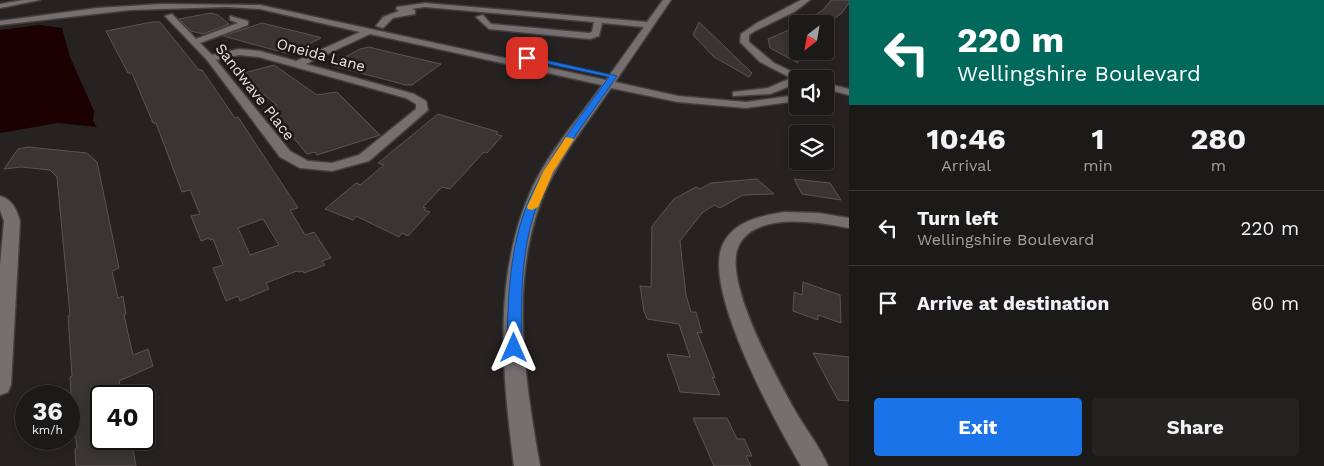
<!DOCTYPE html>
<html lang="en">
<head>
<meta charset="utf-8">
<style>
  body { margin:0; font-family:"Work Sans",sans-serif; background:#252322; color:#f1f3f6; height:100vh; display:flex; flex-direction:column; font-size:19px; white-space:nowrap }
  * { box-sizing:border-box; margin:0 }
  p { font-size:16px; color:#a0a1a2 }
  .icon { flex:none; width:28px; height:28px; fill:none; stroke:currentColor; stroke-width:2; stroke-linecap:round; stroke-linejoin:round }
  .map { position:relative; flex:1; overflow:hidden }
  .panel { display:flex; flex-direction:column; background:#1c1a19; width:475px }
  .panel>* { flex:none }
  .top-card { background:#00695c; color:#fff; overflow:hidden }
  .needle { width:32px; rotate:211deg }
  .tools { position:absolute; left:789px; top:15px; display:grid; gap:10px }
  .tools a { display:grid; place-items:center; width:45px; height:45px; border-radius:5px; background:#1c1a19; box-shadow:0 2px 8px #0003,0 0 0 1px #3a3838; font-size:25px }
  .speed { position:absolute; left:15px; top:385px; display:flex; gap:10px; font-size:25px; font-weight:700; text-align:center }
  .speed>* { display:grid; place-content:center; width:65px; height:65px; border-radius:50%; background:#1c1a19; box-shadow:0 2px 8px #0003,0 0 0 1px #3a3838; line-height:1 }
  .speed small { font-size:12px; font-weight:400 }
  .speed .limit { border:2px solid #111; border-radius:8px; background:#fff; color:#111 }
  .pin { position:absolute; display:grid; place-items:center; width:42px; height:42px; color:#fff; margin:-21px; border-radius:10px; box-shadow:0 2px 8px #0006 }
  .me { position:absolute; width:55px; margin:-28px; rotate:0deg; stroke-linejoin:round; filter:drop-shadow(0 0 4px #0008) }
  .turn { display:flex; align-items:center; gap:18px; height:105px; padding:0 25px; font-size:22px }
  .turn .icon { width:65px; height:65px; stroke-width:2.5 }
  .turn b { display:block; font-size:35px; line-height:42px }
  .eta { display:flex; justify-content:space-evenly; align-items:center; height:85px; text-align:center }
  .eta b { font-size:30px; font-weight:700; line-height:35px }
  .cta { display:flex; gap:10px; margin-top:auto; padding:10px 25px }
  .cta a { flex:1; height:58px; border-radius:5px; background:#1a73e8; color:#fff; font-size:20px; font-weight:700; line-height:58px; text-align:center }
  .cta a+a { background:#252322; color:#f1f3f6 }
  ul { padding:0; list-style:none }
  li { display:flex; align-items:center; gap:15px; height:75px; padding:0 25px; border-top:1px solid #3a3838 }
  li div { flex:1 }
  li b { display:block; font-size:19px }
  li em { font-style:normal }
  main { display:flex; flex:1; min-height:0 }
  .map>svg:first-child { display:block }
</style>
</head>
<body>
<main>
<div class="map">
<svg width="849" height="466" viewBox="0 0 849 466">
  <rect width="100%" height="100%" fill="#262221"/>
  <path fill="#1d0002" d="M39,25L62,28L70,57L94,111L93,121L97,127L58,123L0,133V30Z"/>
  <g fill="#3a3535" stroke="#5a5454" fill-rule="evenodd">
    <path d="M831,0H849V3L842,13L825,25L807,21L824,9Z"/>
    <path d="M211,13L218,15L229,24L203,34L191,31L179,19Z"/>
    <path d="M152,22H160L199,70H202L235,118L238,117L298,208L290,210L305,235L314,232L331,258L322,261L325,265L304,273L303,271L299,272L297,271L266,283L269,289L240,301L238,296L226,301L213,268L223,265L213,239L210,240L209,238L201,241L191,216L200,214L190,190L182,192L156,123H153L132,73H128L106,31ZM263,219L279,245L250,255L238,228Z"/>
    <path d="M699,22L752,73L749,77L714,57L693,35Z"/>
    <path d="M262,23L319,37L321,38L289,54L223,36Z"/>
    <path d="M798,26V63L770,48L768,39Z"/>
    <path d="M369,47L389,52L441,64L412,85H406L334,66L337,64L334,63L360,49Z"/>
    <path d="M274,65L317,95L337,92L380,135L317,155L315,152L307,154L268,107L277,105L242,77L246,75L244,73Z"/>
    <path d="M438,114L498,132L496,134L502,136L487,153L484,152L450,189L442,187L423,207L426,208L424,210L430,212L408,236L402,233L399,237L356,216L353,220L325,209L356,183L360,185L384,165L378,163Z"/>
    <path d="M28,147L87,153L97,162L119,268L112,271L118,298L123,296L126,314L124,315L132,351L133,355L148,349L153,366L119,381L122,396H101V439H155L133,449L136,466H76L75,449L77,448L72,410L70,377L72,376L68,316L70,315L57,177L50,170L21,167L4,169L18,149Z"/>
    <path d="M757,179L774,194L743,195L720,208L714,205L702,213L680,241L686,295L691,312H696L702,333L697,332L715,378L712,377L720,395L680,392L667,354L690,357L679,324L647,319L644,311L640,286L651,287L652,226L674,199L696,187L700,189L711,183Z"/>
    <path d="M794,179L830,183L841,200L802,194Z"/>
    <path d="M803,282L840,295L841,323L818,315V320L793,311L794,292L802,295Z"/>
    <path d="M813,353L849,357V401L838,400Z"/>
    <path d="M693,418H727L737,439H744L752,456H746L751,466H714Z"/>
  </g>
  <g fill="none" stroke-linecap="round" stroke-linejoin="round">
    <defs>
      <g id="minor">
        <path d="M23,0H40L0,8V4Z"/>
        <path d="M663,0H671L615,82L678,96L746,102L798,95V101L746,108L678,102L611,88C590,119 566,149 549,183C507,270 524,375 540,466H514C502,372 492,274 533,186C550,150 579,118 602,85L370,34L306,64L414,94L426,101L428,110L369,161L332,171L300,168L280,157L207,60L165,16L172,14L196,39L238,23L230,20V16L248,21V25L200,43L212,55L239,49L260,51L296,61L360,32L260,9L227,7L130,10L0,25V21L97,8L162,4L260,5L606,80L644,27L602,23L599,36L590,39L489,29L476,17L483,15L491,24L589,33L592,32L594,22L425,7L411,9L415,10V14L393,18L383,28L376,26L383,17L399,11L396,9L397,7L425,3L647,22ZM239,55L259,57L406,98L416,104V109L359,155L332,163L308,161L290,151L216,60Z"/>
        <path d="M801,0H810L794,12L755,31L749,35V42L774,63L808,79H798V83L770,94L733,96V92L768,88L791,78L760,62L740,42L741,34L757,23Z"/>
        <path d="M825,83L849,89V95L825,89Z"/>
        <path d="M0,196C12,199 17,210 20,221L11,385L8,392L0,395V266L4,221L0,210Z"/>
        <path d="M784,212L819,213L849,218V228C819,222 757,211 739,245C721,280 779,382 797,414C807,431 820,447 828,466H801C777,425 701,288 723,244C734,221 760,216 784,212Z"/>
      </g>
    </defs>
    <use href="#minor" stroke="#433f3f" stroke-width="3"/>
    <use href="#minor" fill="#75706f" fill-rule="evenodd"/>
  </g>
  <path fill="#1a73e8" stroke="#114b97" d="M527,56L617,76C590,116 559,154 540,198C520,245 521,299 522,348L519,353L514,355L509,353L507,348C508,299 509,245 530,198C550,155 581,116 609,77L525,59Z"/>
  <path fill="#f59e0b" d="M566,137L574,139L553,172L538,207L532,210L528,209L527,207L543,172Z"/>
  <g text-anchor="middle" stroke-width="5" stroke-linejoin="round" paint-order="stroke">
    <g font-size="15" fill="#e7e4e4" stroke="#1d1818">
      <text transform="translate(321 55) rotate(15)" y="5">Oneida Lane</text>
      <text transform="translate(255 92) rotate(52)" y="5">Sandwave Place</text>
    </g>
  </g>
</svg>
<div class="tools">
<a><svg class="needle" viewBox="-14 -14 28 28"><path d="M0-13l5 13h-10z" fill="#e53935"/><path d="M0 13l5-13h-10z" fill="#a0a1a2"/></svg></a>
<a><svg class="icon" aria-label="sound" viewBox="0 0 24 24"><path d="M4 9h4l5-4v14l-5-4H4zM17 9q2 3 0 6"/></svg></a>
<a><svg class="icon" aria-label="layers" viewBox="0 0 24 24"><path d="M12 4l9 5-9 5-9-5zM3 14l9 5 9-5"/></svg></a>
</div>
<div class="speed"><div>36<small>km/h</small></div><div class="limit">40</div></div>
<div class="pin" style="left:527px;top:58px;background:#d93025"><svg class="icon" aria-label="arrive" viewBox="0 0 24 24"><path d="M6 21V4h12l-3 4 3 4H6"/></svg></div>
<svg class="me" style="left:514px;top:348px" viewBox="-20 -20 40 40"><path d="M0-17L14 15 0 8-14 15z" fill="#1a73e8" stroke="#fff" stroke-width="4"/></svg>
</div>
<section class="panel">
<div class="top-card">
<div class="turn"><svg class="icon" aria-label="left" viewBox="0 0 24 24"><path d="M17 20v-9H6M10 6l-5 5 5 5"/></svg><div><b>220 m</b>Wellingshire Boulevard</div></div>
</div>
<div class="eta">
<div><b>10:46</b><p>Arrival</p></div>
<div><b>1</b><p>min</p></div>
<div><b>280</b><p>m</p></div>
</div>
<ul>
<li><svg class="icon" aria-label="left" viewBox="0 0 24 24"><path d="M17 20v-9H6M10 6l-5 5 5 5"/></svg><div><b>Turn left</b><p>Wellingshire Boulevard</p></div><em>220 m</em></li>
<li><svg class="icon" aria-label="arrive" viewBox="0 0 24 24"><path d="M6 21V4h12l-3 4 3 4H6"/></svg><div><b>Arrive at destination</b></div><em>60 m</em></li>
</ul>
<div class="cta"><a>Exit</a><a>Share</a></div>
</section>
</main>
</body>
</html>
